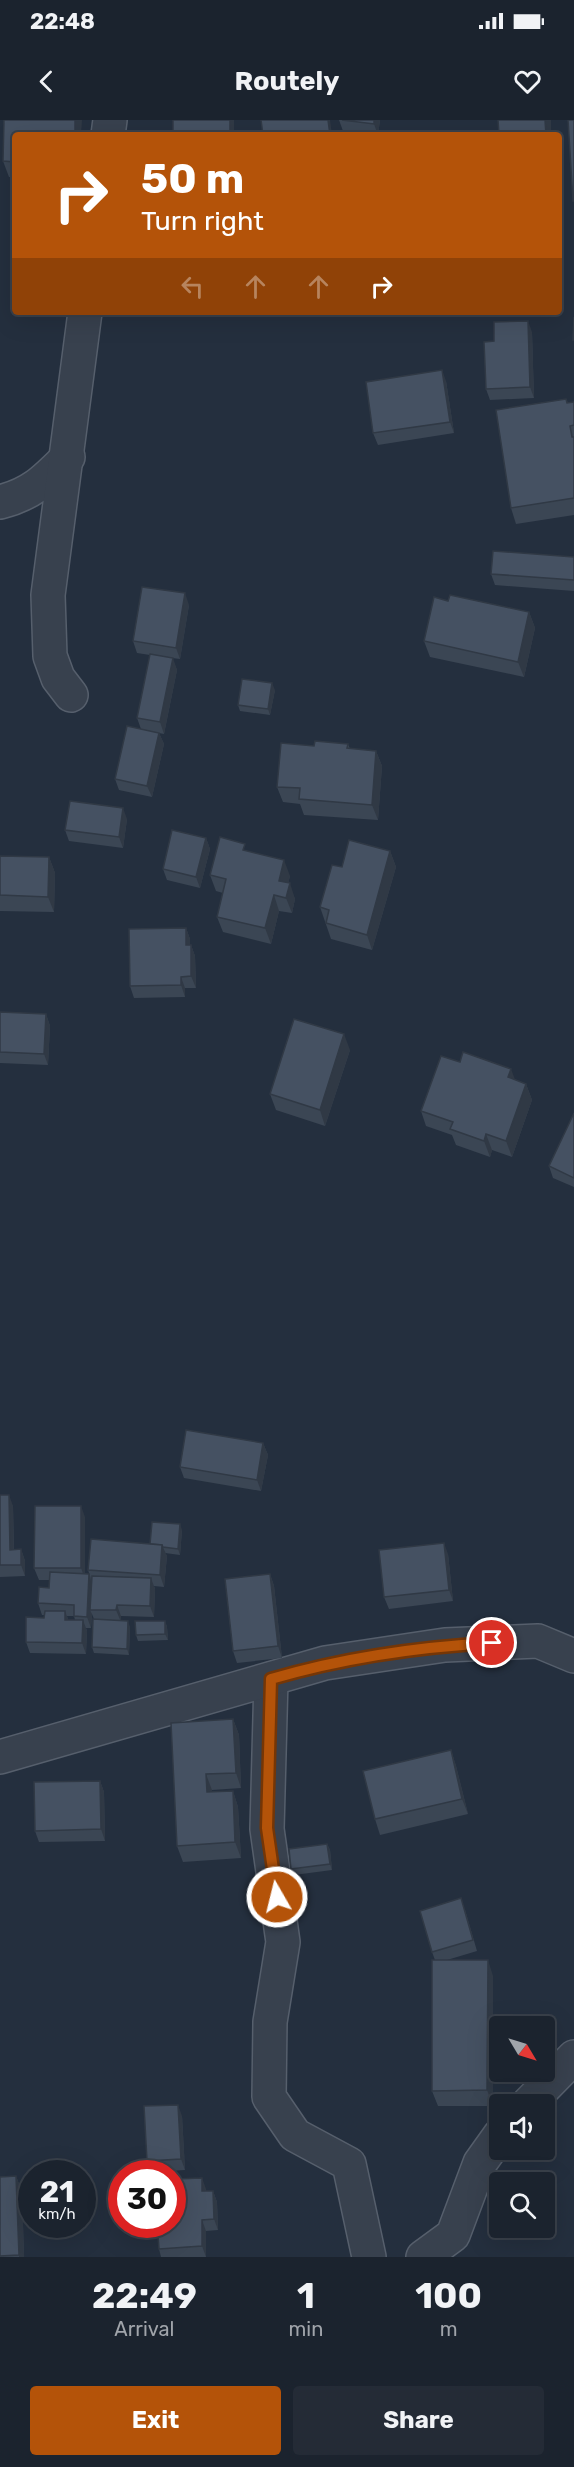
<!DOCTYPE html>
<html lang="en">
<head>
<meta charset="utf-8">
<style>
  body { margin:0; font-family:Rubik,sans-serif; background:#242b36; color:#f1f3f6; height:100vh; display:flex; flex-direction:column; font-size:22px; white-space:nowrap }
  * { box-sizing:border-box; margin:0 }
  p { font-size:20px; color:#a0a4aa }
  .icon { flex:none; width:33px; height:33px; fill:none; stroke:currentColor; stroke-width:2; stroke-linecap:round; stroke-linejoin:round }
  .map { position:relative; height:2137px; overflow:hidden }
  .side { display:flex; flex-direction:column; background:#1b232e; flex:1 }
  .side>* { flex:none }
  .guide { position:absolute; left:12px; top:12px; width:550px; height:183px; border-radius:6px; box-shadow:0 6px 24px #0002,0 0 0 2px #39404a; background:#b45309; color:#fff; overflow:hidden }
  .needle { width:39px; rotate:128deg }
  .tools { position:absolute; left:489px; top:1896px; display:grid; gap:12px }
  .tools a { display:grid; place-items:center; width:66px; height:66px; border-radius:6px; background:#1b232e; box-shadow:0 6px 24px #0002,0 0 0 2px #39404a; font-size:30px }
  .speed { position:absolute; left:18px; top:2040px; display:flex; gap:12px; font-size:30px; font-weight:700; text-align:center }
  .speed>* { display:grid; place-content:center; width:78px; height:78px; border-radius:50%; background:#1b232e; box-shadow:0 6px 24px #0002,0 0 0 2px #39404a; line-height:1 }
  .speed small { font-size:15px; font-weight:400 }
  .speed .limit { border:9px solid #d22; background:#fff; color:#111 }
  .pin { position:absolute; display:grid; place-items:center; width:51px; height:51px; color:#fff; margin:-26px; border:3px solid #fff; border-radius:50%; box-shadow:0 2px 6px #0007 }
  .me { position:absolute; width:66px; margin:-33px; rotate:352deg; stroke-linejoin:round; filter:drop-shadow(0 0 4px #0008) }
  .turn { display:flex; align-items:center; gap:21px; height:126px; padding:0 30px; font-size:27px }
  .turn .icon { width:78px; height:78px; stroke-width:2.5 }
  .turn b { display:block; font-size:42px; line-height:51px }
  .lanes { display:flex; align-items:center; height:57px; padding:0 30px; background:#0003; justify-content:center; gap:30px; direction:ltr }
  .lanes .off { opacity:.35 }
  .eta { display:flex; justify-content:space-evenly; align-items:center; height:102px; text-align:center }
  .eta b { font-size:36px; font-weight:700; line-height:42px }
  .button { display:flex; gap:12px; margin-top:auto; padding:12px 30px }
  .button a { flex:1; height:69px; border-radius:6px; background:#b45309; color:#fff; font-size:24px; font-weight:700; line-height:69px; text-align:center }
  .button a+a { background:#242b36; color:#f1f3f6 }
  .status { display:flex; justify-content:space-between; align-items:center; height:42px; padding:0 30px; background:#1b232e; direction:ltr }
  .status svg { height:16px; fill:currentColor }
  header { display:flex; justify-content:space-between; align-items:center; height:78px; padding:0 30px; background:#1b232e; font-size:27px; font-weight:700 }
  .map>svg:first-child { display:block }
</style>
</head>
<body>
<div class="status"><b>22:48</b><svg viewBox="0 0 49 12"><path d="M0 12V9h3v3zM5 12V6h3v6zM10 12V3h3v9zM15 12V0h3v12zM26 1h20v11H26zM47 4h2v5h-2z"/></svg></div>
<header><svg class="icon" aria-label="back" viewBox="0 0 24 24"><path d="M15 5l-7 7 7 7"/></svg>Routely<svg class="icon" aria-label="heart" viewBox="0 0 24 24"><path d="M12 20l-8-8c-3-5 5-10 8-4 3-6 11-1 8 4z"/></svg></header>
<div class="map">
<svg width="574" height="2137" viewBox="0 0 574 2137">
  <rect width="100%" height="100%" fill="#242f3e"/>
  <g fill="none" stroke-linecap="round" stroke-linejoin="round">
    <defs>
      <g id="minor">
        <path d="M108,15L110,0"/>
        <path d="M0,382C32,374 45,360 68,337"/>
        <path d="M71,575L58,558L50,536L48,475L85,192"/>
        <path d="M271,1559L267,1709L283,1822L270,1902L269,1977L295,2015L349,2044L369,2137"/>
        <path d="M0,1637L325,1543L445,1525L538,1521L574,1536"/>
        <path d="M528,1984L574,1937"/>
        <path d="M423,2137L453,2115L480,2043L500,2015"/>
      </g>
    </defs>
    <use href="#minor" stroke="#565f6c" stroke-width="36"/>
    <use href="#minor" stroke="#38414e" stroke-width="33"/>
  </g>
  <g fill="#3b4654" fill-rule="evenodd">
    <path d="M234,0V15H174L173,13Z"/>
    <path d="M339,0H380L378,15L343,11Z"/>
    <path d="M15,15V57H9L3,41Z"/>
    <path d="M532,212L534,278L490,280L486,269Z"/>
    <path d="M446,261L454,313L378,325L373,313Z"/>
    <path d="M566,279L568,283L574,282V395L516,404L511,388Z"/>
    <path d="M574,437V471L495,465L491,454Z"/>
    <path d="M448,481L529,492L535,508L524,557L430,537L424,521Z"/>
    <path d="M189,485L180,539L172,538L177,550L164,614L159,613L164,624L152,677L119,670L115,659L141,609L137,598L150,535L137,533L133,521Z"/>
    <path d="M275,570L270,595L240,591L238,585Z"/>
    <path d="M348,624L350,629L376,631L382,646L378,700L304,695L300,684L283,682L277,667L314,626Z"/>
    <path d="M127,699L123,728L69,721L65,710Z"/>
    <path d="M206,718L210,729L200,768L167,760L163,749Z"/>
    <path d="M247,731L290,756L288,763L295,779L292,793L279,791L271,824L223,812L217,797L223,773L216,771L210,755Z"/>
    <path d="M390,731L396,747L372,830L331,819L320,787L342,747Z"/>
    <path d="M0,736L49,737L55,753L54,792L0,791Z"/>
    <path d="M186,808L190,819V825H191L195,836L196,868H185V877L134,878L130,866Z"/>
    <path d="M0,892L46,894L50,906L48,945L0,943Z"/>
    <path d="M350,930L325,1006L276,990L270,974Z"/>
    <path d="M515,960L526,964L532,980L512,1037L492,1030L490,1037L456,1025L452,1015L426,1006L421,991Z"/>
    <path d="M574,993V1067L553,1058L549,1046Z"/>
    <path d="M263,1323L268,1335L261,1371L184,1358L180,1347Z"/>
    <path d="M0,1375L13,1386L14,1430L21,1429L25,1441V1456L0,1457Z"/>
    <path d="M85,1397V1454H89L92,1462L88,1450L182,1410L180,1435L165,1433L167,1436L164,1467L154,1466L155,1469L154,1497L121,1496V1500L130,1507L129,1535L94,1533L92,1527L94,1499L92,1494L91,1508H86L87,1511L86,1534L30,1533L26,1522L44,1498V1495H42L38,1483L49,1468L50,1460H39L34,1448ZM67,1496H74L75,1500H68Z"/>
    <path d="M448,1434L453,1481L389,1489L384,1477Z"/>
    <path d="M270,1454L274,1466L282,1538L237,1543L233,1531Z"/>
    <path d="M165,1501L167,1507L168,1520L138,1521L136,1515Z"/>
    <path d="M233,1599L239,1615L241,1668L212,1670V1672L233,1671L238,1687L241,1738L183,1742L177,1726L171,1603Z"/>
    <path d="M451,1630L456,1646L468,1694L380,1715L375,1699Z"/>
    <path d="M100,1661L104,1672L105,1721L39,1722L35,1711Z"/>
    <path d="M327,1724L330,1730L332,1750L294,1755L291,1749Z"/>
    <path d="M465,1790L477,1831L447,1840L493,1856V1986H438L432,1971L435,1840L432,1832Z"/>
    <path d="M182,1996L185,2050L151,2052L147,2041Z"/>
    <path d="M16,2056L22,2072L24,2137H0V2057Z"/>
    <path d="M206,2069V2071H213L217,2082L218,2110L206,2111V2137H161L159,2129Z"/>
  </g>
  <g fill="#303945">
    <path d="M75,0H82L81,15H75Z"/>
    <path d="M230,0H234V15H231L230,13Z"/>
    <path d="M328,0H330L332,15H330Z"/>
    <path d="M374,0H380L378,15L374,4Z"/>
    <path d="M545,0H551V15H546Z"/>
    <path d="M528,201L532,212L534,278L530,267Z"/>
    <path d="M442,250L446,261L454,313L450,302Z"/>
    <path d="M185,473L189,485L180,539L176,528Z"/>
    <path d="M529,492L535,508L524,557L518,542Z"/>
    <path d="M173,538L177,550L164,614L160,602Z"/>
    <path d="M272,563L275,570L270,595L268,589Z"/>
    <path d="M159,613L164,624L152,677L147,666Z"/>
    <path d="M376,631L382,646L378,700L372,685Z"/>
    <path d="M123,688L127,699L123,728L119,717Z"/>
    <path d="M206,718L210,729L200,768L196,757Z"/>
    <path d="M390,731L396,747L372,830L367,815Z"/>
    <path d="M49,737L55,753L54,792L48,777Z"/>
    <path d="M284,740L290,756L285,777L279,761Z"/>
    <path d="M290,763L295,779L292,793L286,778Z"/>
    <path d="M274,775L279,791L271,824L265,808Z"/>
    <path d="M186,808L190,819V836L186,825Z"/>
    <path d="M191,825L195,836L196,868L191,856Z"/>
    <path d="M181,857L185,868V877L181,865Z"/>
    <path d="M46,894L50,906L48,945L44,934Z"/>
    <path d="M344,914L350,930L325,1006L320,990Z"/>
    <path d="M511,949L517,965L508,957Z"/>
    <path d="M526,964L532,980L512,1037L506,1021Z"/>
    <path d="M486,1014L492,1030L490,1037L484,1021Z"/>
    <path d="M263,1323L268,1335L261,1371L257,1360Z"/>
    <path d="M9,1375L13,1386L14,1441L10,1430Z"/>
    <path d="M81,1386L85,1397V1459L81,1448Z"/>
    <path d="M180,1404L182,1410L180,1435L178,1429Z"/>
    <path d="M444,1423L448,1434L453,1481L449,1470Z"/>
    <path d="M162,1425L167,1436L164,1467L160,1455Z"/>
    <path d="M21,1429L25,1441V1456L21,1445Z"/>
    <path d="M89,1454L93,1466L90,1490L92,1494L91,1508L87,1497Z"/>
    <path d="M270,1454L274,1466L282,1538L278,1526Z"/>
    <path d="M151,1458L155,1469L154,1497L150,1486Z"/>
    <path d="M117,1485L121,1496V1502L116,1490Z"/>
    <path d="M65,1491L69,1502L65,1500Z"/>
    <path d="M83,1500L87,1511L86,1534L82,1523Z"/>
    <path d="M128,1501L130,1507L129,1535L127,1529Z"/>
    <path d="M165,1501L167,1507L168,1520L165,1514Z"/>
    <path d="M233,1599L239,1615L241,1668L236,1653Z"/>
    <path d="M451,1630L456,1646L468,1694L462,1679Z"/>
    <path d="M206,1654L212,1670L213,1688L207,1672Z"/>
    <path d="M100,1661L104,1672L105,1721L101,1709Z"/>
    <path d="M233,1671L238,1687L241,1738L235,1722Z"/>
    <path d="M327,1724L330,1730L332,1750L330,1744Z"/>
    <path d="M488,1840L493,1856V1986L487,1970Z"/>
    <path d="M178,1985L182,1996L185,2050L181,2039Z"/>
    <path d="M16,2056L22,2072L24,2137H19V2135Z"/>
    <path d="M202,2058L206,2069V2083L202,2071Z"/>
    <path d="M213,2071L217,2082L218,2110L214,2099Z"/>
    <path d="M202,2100L206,2111V2137L202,2126Z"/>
  </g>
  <g fill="#455162" stroke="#303945" stroke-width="1.5">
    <path d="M4,0H75V15H15V42L3,41Z"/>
    <rect x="173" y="0" width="57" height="13"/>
    <path d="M261,0H328L330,15H263Z"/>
    <path d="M342,0H374V4Z"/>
    <path d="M498,0H545L546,15H499Z"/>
    <path d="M568,0H574V81H573Z"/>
    <path d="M574,197V220H573Z"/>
    <path d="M528,201L530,267L486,269L484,222L494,221V202Z"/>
    <path d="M442,250L450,302L373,313L366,262Z"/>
    <path d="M566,279L567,283L574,282V305L570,306L572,317H574V378L511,388L496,290Z"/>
    <path d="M493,431L574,437V460L491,454Z"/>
    <path d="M142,467L185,473L176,528L133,521Z"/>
    <path d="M450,475L529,492L518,542L424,521L434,477L448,481Z"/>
    <path d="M150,534L173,538L160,602L137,598Z"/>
    <path d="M242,559L272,563L268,589L238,585Z"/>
    <path d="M127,606L159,613L147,666L115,659Z"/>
    <path d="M315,621L348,624L347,628L376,631L372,685L299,679L300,668L277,667L281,623L314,626Z"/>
    <path d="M70,681L123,688L119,717L65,710Z"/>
    <path d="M172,710L206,718L196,757L163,749Z"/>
    <path d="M220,717L245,724L243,730L284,740L279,761L290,763L286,778L274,775L265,808L217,797L226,759L210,755Z"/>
    <path d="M349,720L390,731L367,815L326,803L329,790L320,787L332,745L342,747Z"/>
    <path d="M0,736L49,737L48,777L0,775Z"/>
    <path d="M186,808V825H191V856L181,857V865L130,866L129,809Z"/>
    <path d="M0,892L46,894L44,934L0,932Z"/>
    <path d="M294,899L344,914L320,990L270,974Z"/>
    <path d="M463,932L511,949L508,957L526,964L506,1021L486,1014L484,1021L450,1009L453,1002L421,991L441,936L460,942Z"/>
    <path d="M574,993V1058L549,1046Z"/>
    <path d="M186,1310L263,1323L257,1360L180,1347Z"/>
    <path d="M0,1375H9L10,1430L21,1429V1445H0Z"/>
    <path d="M35,1386H81V1448H34Z"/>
    <path d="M152,1402L180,1404L178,1429L163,1427L162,1425L150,1424Z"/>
    <path d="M91,1419L162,1425L160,1455L88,1450Z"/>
    <path d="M444,1423L449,1470L384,1477L379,1430Z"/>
    <path d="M50,1452L89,1454L87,1497L74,1496V1485L38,1483L39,1467L49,1468Z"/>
    <path d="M270,1454L278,1526L233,1531L225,1459Z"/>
    <path d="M92,1456L151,1458L150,1486L117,1485L116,1490H90Z"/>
    <path d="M45,1491H65V1500H83L82,1523L26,1522V1497L44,1498Z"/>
    <path d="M93,1499L128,1501L127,1529L92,1527Z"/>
    <path d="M135,1501H165V1514L136,1515Z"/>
    <path d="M233,1599L236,1653L206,1654L207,1672L233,1671L235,1722L177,1726L171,1603Z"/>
    <path d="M451,1630L462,1679L375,1699L363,1651Z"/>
    <path d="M100,1661L101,1709L35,1711L34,1662Z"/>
    <path d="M327,1724L330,1744L291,1749L289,1729Z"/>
    <path d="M461,1778L473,1820L432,1832L420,1791Z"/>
    <path d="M432,1840H488L487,1970L432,1971Z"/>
    <path d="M178,1985L181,2039L147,2041L144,1986Z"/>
    <path d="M16,2056L19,2135L0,2136V2057Z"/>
    <path d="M202,2058V2071H213L214,2099L202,2100V2126L159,2129L157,2104H172V2059Z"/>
  </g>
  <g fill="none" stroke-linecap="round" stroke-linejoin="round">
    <defs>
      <path id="route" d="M277,1777L267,1708L271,1559C343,1538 417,1527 492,1523"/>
    </defs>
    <use href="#route" stroke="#753606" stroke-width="15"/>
    <use href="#route" stroke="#b45309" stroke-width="10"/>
  </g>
</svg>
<div class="tools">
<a><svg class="needle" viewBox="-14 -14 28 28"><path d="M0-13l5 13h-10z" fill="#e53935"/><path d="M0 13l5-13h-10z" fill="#a0a4aa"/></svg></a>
<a><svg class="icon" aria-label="sound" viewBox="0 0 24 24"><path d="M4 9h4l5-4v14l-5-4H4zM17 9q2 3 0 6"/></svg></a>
<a><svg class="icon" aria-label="search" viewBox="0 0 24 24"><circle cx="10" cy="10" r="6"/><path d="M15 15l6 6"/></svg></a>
</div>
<div class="speed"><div>21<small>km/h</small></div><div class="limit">30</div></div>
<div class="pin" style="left:492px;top:1523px;background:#d93025"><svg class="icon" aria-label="arrive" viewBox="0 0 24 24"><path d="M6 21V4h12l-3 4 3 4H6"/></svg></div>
<svg class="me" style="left:277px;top:1777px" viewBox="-20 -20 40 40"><circle r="17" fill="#b45309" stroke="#fff" stroke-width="3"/><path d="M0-11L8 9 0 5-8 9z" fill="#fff"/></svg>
<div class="guide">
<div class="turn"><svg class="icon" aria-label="right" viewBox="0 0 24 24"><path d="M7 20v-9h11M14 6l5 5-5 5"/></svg><div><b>50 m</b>Turn right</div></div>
<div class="lanes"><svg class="icon off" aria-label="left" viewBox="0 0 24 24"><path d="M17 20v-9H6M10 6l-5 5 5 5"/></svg><svg class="icon off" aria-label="ahead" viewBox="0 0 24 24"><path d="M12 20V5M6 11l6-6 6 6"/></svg><svg class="icon off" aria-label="ahead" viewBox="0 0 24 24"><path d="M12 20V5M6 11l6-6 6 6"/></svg><svg class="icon" aria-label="right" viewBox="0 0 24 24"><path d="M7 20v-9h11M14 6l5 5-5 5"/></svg></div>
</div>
</div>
<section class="side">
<div class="eta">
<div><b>22:49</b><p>Arrival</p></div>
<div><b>1</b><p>min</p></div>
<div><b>100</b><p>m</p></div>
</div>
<div class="button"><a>Exit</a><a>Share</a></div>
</section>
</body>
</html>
